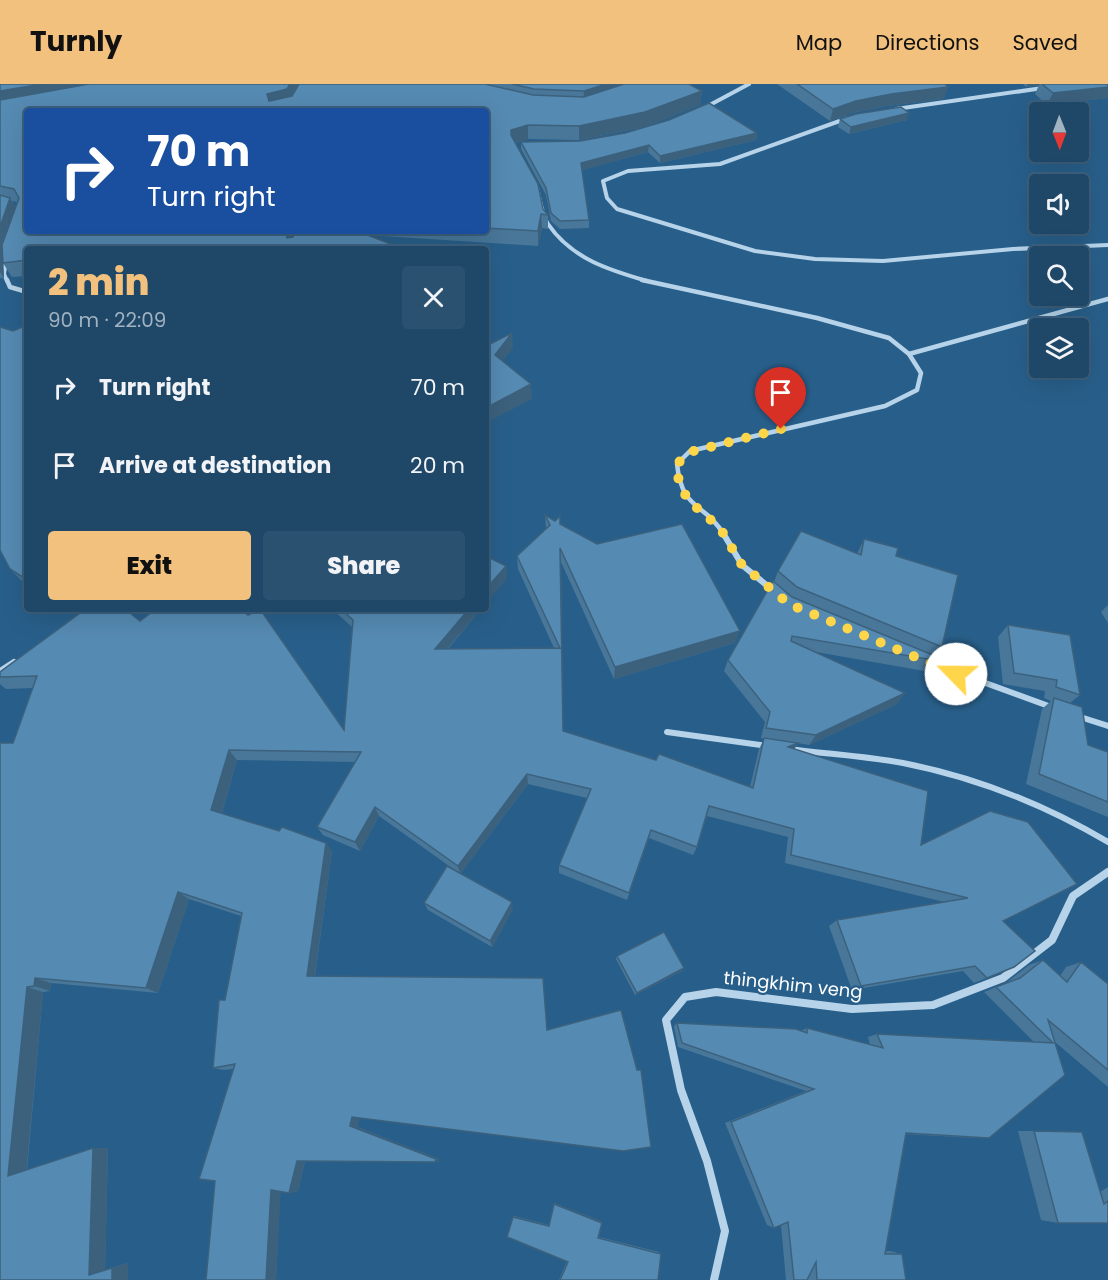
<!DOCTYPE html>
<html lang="en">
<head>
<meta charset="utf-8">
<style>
  body { margin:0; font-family:Poppins,sans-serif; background:#2b5171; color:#f1f3f6; height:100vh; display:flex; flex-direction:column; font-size:22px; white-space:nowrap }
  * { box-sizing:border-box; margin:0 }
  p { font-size:20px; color:#a1b2c0 }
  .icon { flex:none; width:33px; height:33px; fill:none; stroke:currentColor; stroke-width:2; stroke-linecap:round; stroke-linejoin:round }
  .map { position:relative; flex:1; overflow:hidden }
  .sheet { position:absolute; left:24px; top:162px; width:465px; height:366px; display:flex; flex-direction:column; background:#1e4768; border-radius:6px; box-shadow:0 6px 24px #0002,0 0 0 2px #3c5f7c }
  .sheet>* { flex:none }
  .hud { position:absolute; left:24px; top:24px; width:465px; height:126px; border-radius:6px; box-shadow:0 6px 24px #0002,0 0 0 2px #3c5f7c; background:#1a4fa0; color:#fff; overflow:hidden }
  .needle { width:39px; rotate:179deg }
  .tools { position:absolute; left:1029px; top:18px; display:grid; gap:12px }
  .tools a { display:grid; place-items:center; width:60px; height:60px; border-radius:6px; background:#1e4768; box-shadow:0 6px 24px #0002,0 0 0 2px #3c5f7c; font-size:30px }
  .pin { position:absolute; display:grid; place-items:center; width:51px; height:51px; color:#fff; margin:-62px -26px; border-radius:50% 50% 50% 0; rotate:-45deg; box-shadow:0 0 6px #0007 }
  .pin .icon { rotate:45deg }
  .me { position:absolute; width:66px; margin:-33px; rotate:293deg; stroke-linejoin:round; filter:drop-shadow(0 0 4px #0008) }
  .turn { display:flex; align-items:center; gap:21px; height:126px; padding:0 24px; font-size:27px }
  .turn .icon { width:78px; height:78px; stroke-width:2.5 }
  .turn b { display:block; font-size:42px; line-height:51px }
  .round { display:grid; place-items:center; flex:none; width:63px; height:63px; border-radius:6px; background:#2b5171 }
  .head { display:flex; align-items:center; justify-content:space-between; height:102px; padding:0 24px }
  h1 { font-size:36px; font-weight:800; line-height:45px; color:#f1c17d }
  .button { display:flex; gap:12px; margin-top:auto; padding:12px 24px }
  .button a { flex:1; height:69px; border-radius:6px; background:#f1c17d; color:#111; font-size:24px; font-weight:800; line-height:69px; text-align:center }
  .button a+a { background:#2b5171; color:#f1f3f6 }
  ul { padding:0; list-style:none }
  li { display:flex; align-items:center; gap:18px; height:78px; padding:0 24px }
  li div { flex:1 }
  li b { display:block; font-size:22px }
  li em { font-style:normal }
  header { display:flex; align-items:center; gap:36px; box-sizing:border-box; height:84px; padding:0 30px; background:#f1c17d; color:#111 }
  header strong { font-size:28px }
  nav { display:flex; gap:33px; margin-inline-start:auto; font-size:21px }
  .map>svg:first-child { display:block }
</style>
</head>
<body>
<header>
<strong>Turnly</strong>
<nav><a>Map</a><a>Directions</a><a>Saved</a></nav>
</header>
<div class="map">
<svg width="1108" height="1196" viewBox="0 0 1108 1196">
  <rect width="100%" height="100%" fill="#285f8a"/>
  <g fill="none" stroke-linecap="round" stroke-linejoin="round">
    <g stroke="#b6d3e9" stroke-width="4">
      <path d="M706,23L749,0"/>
      <path d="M896,25L1043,4"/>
      <path d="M848,34L720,80L628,87L603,97L607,114L617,125L755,167L815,175L883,177L1013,165L1108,161"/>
      <path d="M537,104C540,115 542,131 548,140C572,175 609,186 647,197"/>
      <path d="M6,177L4,190L7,197"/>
    </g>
    <g stroke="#b6d3e9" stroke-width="4.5">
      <path d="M7,196L10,203L27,208"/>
      <path d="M642,196L817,234L889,254L909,270L921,289L917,306L885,322L690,367L677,380C682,428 705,418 724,451"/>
      <path d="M909,270L1108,215"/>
    </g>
    <g stroke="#b6d3e9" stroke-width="6">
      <path d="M723,449L742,481L775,508"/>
      <path d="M928,578L1054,624"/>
      <path d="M0,587L14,578"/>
      <path d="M1077,632L1108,642"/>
      <path d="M667,648L767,662"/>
      <path d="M789,665C827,670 865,672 903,679C975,693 1045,721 1108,758"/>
    </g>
    <path stroke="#b6d3e9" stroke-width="8" d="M714,1196L725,1147L707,1077L681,1006L666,936L685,913L716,908L852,925L933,921L1003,894L1052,856L1073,812L1108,788"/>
  </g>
  <g fill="#497799" fill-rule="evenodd">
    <path d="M0,0H689L702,7L700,21L644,43L579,56L528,55L515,59L543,125L548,131V145L542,144L538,162L367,151L404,165H27V192L12,193L3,179L4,194H0ZM486,27V147H27ZM12,117L17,118L15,123Z"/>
    <path d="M777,0H945L944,15L887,22L852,29L830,37Z"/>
    <path d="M1023,0H1108V14L1047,21L1035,10L1039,1L1026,3Z"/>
    <path d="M840,35L907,36L849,50L838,43Z"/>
    <path d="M757,49L756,56L660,79L648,68L582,86L589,136V144L560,145L551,137L546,111L521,65V58L580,57Z"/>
    <path d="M27,241V501L22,497L10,485L13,247Z"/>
    <path d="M545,431L560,440L735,559L614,595L561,478L563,647L656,676L750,703L759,665L764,655L761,654L765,638L724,587L728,576L774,498L778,487L857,470L864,455L896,472L942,563L935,572L939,577L930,588L816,568L897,620L809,661L798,659L794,665L921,761L1003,837L1014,883L974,899L963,887L852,906L829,842L837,836L944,818L785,779L788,753L707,732L697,763L693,771L649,754L627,816L559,789V781L587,714L528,700L460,790L513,825L492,863L428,826L424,819L459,789L379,732L360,767L323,751L317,743L355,678L237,676L222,729L332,767L315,892L359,1034L357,1043L439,1075V1078L305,1077L298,1107L289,1109L280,1107L276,1196L233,985L224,986L213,984L241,832L189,815L158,909L51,899L50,907L43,908L27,1086L93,1064H108L105,1186L128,1179V1196H0L13,659L33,604L6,605L0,600V588L78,530L76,529L74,530L65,525H125L140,537L344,646L352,543L332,525H481L448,565L554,564L518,485L517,472L546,445Z"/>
    <path d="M1108,521V539L1101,528Z"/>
    <path d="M1008,541L1080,611L1070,619L1088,661L1108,668V733L1026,700L1042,625L1051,617L1044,614L1045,607L1003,600L998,553Z"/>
    <path d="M617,872L684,884L682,887L635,911L616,875Z"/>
    <path d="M1043,876L1060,892L1066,883L1081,878L1108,900V1003L1055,958L989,1054H975L905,1050L886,1167H890L902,1170L906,1196H808V1193L807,1196H786L781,1141L774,1144L767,1141L725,1039L806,1007L678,963L674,942L677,939L800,947L807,944L870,961L868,953L877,950L1034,958L984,908L1006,899L1029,881Z"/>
    <path d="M1018,1047H1034L1100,1108L1108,1103V1139H1058L1041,1136Z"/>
    <path d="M554,1119L601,1137L602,1139L599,1153L659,1168L661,1170L658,1196H559L567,1177L507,1153L514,1132L549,1141Z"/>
  </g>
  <g fill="#3c617d">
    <path d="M42,0H126L0,23V7Z"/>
    <path d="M290,0H338L290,19L271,24L267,10Z"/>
    <path d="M606,0H641L583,19L584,7Z"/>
    <path d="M1028,0H1040L1039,1L1026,3Z"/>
    <path d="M948,3L944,15L887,22L852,29L830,37L833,25L856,17L891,10Z"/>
    <path d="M1108,3V14L1047,21L1053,9Z"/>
    <path d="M702,7L700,21L644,43L579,56V42Z"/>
    <path d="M909,29L907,36L849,50L851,43Z"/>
    <path d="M528,41V55L512,60L511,51V46Z"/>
    <path d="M757,49L756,56L660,79V72Z"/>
    <path d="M649,61L648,68L580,87L581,79Z"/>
    <path d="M10,114L19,129L3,174L4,194L0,188V143Z"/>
    <path d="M541,130L542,144L538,162V147Z"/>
    <path d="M287,147H298L290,163L286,149Z"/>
    <path d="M512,249L513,264L496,285L495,271Z"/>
    <path d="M531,300L532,315L486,339V324Z"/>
    <path d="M506,482L507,495L486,519V505Z"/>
    <path d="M69,525H73L76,529L74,530Z"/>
    <path d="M469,525H481L437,577L435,565Z"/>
    <path d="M740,547L735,559L614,595L615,583Z"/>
    <path d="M905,609L897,620L809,661L816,651Z"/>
    <path d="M798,659L792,669L788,663Z"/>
    <path d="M229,666L237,676L220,735L211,726Z"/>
    <path d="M527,690L528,700L460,790L458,782Z"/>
    <path d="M375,723L379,732L360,767L355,758Z"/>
    <path d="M326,759L332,767L314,897L307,892Z"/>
    <path d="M178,808L189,815L158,909L146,904Z"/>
    <path d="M512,818L513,825L492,863L490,857Z"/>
    <path d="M684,884L682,887L635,911L637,909Z"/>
    <path d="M35,894L51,899L50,907L34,902Z"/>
    <path d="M27,903L43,908L26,1091L8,1092Z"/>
    <path d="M352,1033L359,1034L357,1043L439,1075V1078H435L350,1042Z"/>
    <path d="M93,1064H108L105,1186L89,1191Z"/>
    <path d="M297,1077H305L298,1107L289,1109Z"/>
    <path d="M281,1104L276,1196H266L271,1106Z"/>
    <path d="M554,1119L601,1137L602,1139L554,1120Z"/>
    <path d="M128,1179V1196H112V1184Z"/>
  </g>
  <g fill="#558ab2" stroke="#3c617d" stroke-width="1.5">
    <path d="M0,0H42L0,7Z"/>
    <path d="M89,0H290L287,5L267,10L269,17L292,12L299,0H485L533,11L584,13L624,0H689L702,7L645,28L579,42L528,41L511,46V51L538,100L543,125L548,131L541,130L538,147L486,144V27H27V147H287L286,149L287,154L293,153L296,147H357L404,165H181L187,162L153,165H27V176L3,179L2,161L19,114L14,105L0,102V16Z"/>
    <path d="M512,0H606L584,7L534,5Z"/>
    <path d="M797,0H945L948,3L891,10L856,17L833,25Z"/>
    <path d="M1042,0H1108V3L1053,9Z"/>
    <path d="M709,19L757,49L660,72L649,61L581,79L589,136L560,137L551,129L546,104L521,58L580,57L625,49L669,36Z"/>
    <path d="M901,23L909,29L851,43L840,35L856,30Z"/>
    <path d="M0,111L10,114L0,143Z"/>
    <path d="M27,241V496L10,485L0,466V243L13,247Z"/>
    <path d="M512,249L495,271L531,300L486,324V262Z"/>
    <path d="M545,431L555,437L560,432V440L597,460L682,440L740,547L615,583L560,464L563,647L656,676L659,670L753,704L764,654L798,659L788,663L928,707L921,761L990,727L1028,738L1077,800L1003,837L1035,867L1014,883L987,894L975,882L861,902L837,836L968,814L791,771L794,745L709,722L697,763L651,746L629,809L559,781L591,705L527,690L458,782L375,723L355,758L317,743L361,668L229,666L211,726L279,747L282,743L326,759L307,892L543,894L547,946L621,926L637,986H641L651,1063L623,1067L352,1033L350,1042L436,1075L435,1078L297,1077L289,1109L271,1106L266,1196H206L215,1097L199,1095L235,980L213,984L219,916H225L242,829L178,808L146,904L35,894L34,902L27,903L8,1092L93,1064L89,1191L112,1184V1196H0V659H13L37,592L0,593V588L80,529L73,525H125L140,537L156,525H241L248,531L260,525L344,646L353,536L341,525H469L435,565L560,564L517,472L550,441Z"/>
    <path d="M801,447L861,471L864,455L898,464L896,472L958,491L942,563L797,503L778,487Z"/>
    <path d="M486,472L506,482L486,505Z"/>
    <path d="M773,497L792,513L940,574L939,577L792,552L791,557L905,609L816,651L766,644L770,628L728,576Z"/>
    <path d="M1008,541L1070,551L1080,611L1056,603L1057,596L1014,589Z"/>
    <path d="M1054,614L1082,623L1088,661L1108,668V718L1039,690Z"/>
    <path d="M447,782L512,818L490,857L424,819Z"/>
    <path d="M664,848L684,884L637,909L617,872Z"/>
    <path d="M1043,876L1067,898L1081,878L1108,900V986L1048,936L1065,991L989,1054L906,1049L885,1170H902L906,1196H817L816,1178L807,1196H794L788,1138L774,1144L731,1038L814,1005L682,959L677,939L796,945L807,949V944L883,964L877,950L1053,959L996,903L1020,894Z"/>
    <path d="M1034,1047L1082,1048L1104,1120L1108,1117V1139H1058Z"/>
    <path d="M554,1120L602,1139L598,1154L661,1170L658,1196H560L568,1178L507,1153L513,1133L549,1142Z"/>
  </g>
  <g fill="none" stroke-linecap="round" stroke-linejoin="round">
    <path stroke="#ffd54a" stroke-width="10" stroke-dasharray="0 18" d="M781,345L690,368L677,380L679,400L689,417L720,444L742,481L789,520L956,590"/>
  </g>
  <g text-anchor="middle" stroke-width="4.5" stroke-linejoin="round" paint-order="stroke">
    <g font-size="18" fill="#fff" stroke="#285f8a">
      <text transform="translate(793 901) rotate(6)" y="6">thingkhim veng</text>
    </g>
  </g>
</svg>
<div class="tools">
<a><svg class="needle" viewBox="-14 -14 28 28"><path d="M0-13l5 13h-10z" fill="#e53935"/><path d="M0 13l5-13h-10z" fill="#a1b2c0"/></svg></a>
<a><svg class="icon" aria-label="sound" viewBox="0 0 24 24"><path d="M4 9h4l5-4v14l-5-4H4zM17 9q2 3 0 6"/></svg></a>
<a><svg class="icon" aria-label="search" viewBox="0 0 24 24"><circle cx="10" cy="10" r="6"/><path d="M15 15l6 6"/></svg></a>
<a><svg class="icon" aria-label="layers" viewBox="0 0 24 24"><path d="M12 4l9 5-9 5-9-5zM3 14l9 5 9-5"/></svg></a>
</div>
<div class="pin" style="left:781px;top:345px;background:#d93025"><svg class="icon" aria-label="arrive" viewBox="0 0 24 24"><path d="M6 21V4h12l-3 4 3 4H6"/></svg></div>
<svg class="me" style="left:956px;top:590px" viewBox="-20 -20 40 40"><circle r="19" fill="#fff"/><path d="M0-13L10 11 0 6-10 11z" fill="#ffd54a"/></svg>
<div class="hud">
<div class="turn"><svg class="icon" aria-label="right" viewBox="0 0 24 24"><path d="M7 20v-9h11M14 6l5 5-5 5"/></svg><div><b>70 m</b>Turn right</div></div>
</div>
<section class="sheet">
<div class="head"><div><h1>2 min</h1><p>90 m · 22:09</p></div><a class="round"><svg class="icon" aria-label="close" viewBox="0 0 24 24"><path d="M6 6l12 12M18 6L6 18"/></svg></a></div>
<ul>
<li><svg class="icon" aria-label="right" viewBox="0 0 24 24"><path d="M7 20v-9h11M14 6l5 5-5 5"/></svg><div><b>Turn right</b></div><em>70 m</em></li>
<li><svg class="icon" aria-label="arrive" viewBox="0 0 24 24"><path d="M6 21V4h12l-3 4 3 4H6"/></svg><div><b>Arrive at destination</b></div><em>20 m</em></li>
</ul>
<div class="button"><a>Exit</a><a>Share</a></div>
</section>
</div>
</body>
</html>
